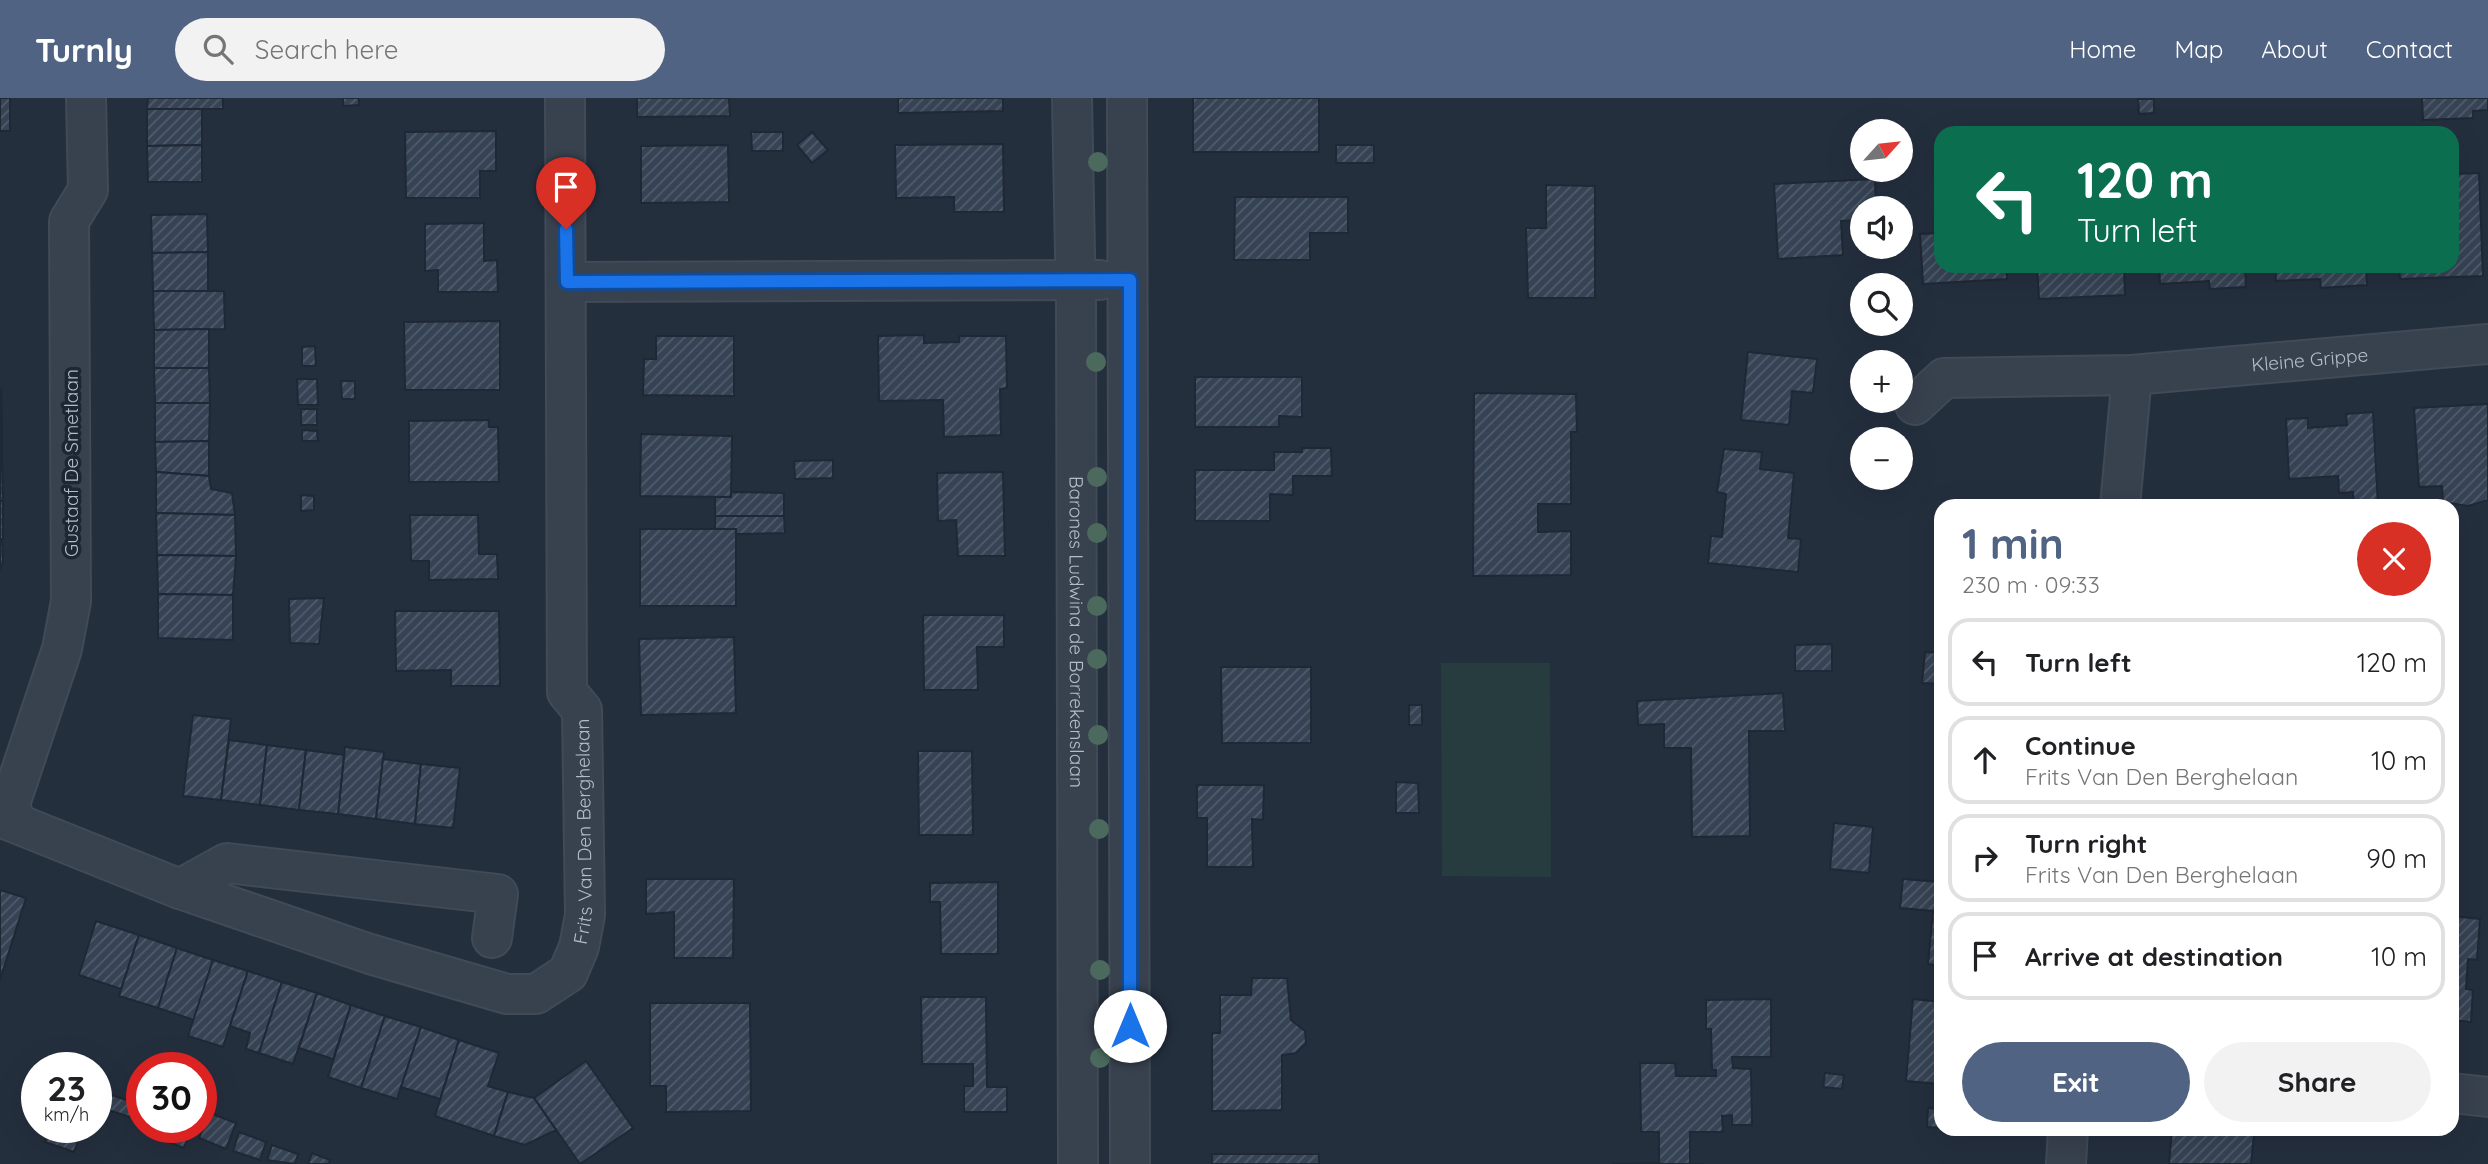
<!DOCTYPE html>
<html lang="en">
<head>
<meta charset="utf-8">
<style>
  body { margin:0; font-family:Quicksand,sans-serif; background:#f2f2f2; color:#202124; height:100vh; display:flex; flex-direction:column; font-size:26px; white-space:nowrap }
  * { box-sizing:border-box; margin:0 }
  p { font-size:23px; color:#757577 }
  .icon { flex:none; width:38px; height:38px; fill:none; stroke:currentColor; stroke-width:2; stroke-linecap:round; stroke-linejoin:round }
  .map { position:relative; flex:1; overflow:hidden }
  .drawer { position:absolute; left:1934px; top:401px; width:525px; height:637px; display:flex; flex-direction:column; background:#fff; border-radius:21px; box-shadow:0 7px 28px #0002 }
  .drawer>* { flex:none }
  .hud { position:absolute; left:1934px; top:28px; width:525px; height:147px; border-radius:21px; box-shadow:0 7px 28px #0002; background:#0b6e4f; color:#fff; overflow:hidden }
  .needle { width:46px; rotate:63deg }
  .buttons { position:absolute; left:1850px; top:21px; display:grid; gap:14px }
  .buttons a { display:grid; place-items:center; width:63px; height:63px; border-radius:50%; background:#fff; box-shadow:0 7px 28px #0002; font-size:35px }
  .speed { position:absolute; left:21px; top:954px; display:flex; gap:14px; font-size:35px; font-weight:700; text-align:center }
  .speed>* { display:grid; place-content:center; width:91px; height:91px; border-radius:50%; background:#fff; box-shadow:0 7px 28px #0002; line-height:1 }
  .speed small { font-size:18px; font-weight:400 }
  .speed .limit { border:10px solid #d22; background:#fff; color:#111 }
  .pin { position:absolute; display:grid; place-items:center; width:60px; height:60px; color:#fff; margin:-72px -30px; border-radius:50% 50% 50% 0; rotate:-45deg; box-shadow:0 0 7px #0007 }
  .pin .icon { rotate:45deg }
  .me { position:absolute; width:77px; margin:-38px; rotate:0deg; stroke-linejoin:round; filter:drop-shadow(0 0 5px #0008) }
  .turn { display:flex; align-items:center; gap:24px; height:147px; padding:0 28px; font-size:32px }
  .turn .icon { width:91px; height:91px; stroke-width:2.5 }
  .turn b { display:block; font-size:49px; line-height:60px }
  .round { display:grid; place-items:center; flex:none; width:74px; height:74px; border-radius:37px; background:#f2f2f2 }
  .overview { display:flex; align-items:center; justify-content:space-between; height:119px; padding:0 28px }
  h1 { font-size:42px; font-weight:700; line-height:52px; color:#506383 }
  .button { display:flex; gap:14px; margin-top:auto; padding:14px 28px }
  .button a { flex:1; height:80px; border-radius:42px; background:#506383; color:#fff; font-size:28px; font-weight:700; line-height:80px; text-align:center }
  .button a+a { background:#f2f2f2; color:#202124 }
  ul { padding:0; list-style:none }
  li { display:flex; align-items:center; gap:21px; height:88px; margin:0 14px 10px; padding:0 14px; border:4px solid #e0e0e0; border-radius:21px }
  li div { flex:1 }
  li b { display:block; font-size:26px }
  li em { font-style:normal }
  header { display:flex; align-items:center; gap:42px; box-sizing:border-box; height:98px; padding:0 35px; background:#506383; color:#fff }
  header strong { font-size:33px }
  nav { display:flex; gap:38px; margin-inline-start:auto; font-size:24px }
  .search { width:490px; height:63px; background:#f2f2f2; display:flex; align-items:center; gap:18px; box-sizing:border-box; padding:0 24px; border-radius:38px; color:#757577; font-size:26px }
  .map>svg:first-child { display:block }
</style>
</head>
<body>
<header>
<strong>Turnly</strong>
<div class="search"><svg class="icon" aria-label="search" viewBox="0 0 24 24"><circle cx="10" cy="10" r="6"/><path d="M15 15l6 6"/></svg>Search here</div>
<nav><a>Home</a><a>Map</a><a>About</a><a>Contact</a></nav>
</header>
<div class="map">
<svg width="2488" height="1066" viewBox="0 0 2488 1066">
  <defs>
    <pattern id="building-hatch" width="6" height="6" patternUnits="userSpaceOnUse" patternTransform="scale(1.75)"><rect width="6" height="6" fill="#364354"/><path d="M-1 1l2-2M0 6l6-6M5 7l2-2" fill="none" stroke="#515c6b"/></pattern>
  </defs>
  <rect width="100%" height="100%" fill="#242f3e"/>
  <path fill="#263c3f" d="M1441,565H1550L1551,779L1442,778Z"/>
  <g fill="url(#building-hatch)" stroke="#1f2835" stroke-width="2">
    <rect x="0" y="0" width="10" height="33"/>
    <path d="M148,0H223V11H147Z"/>
    <path d="M343,0H359V7L343,8Z"/>
    <path d="M637,0H729L730,18L637,19Z"/>
    <path d="M898,0H1003V13L898,15Z"/>
    <rect x="1193" y="0" width="126" height="54"/>
    <path d="M2422,0H2488V12L2473,13V20L2423,22Z"/>
    <path d="M2138,1H2154V15L2139,16Z"/>
    <path d="M147,11H202V47L147,48Z"/>
    <path d="M496,33V73H480V100H406L405,34Z"/>
    <path d="M751,34H783V53H752Z"/>
    <path d="M812,34L828,52L812,65L797,47Z"/>
    <path d="M1003,46L1004,114H954V99L896,100L895,47Z"/>
    <path d="M202,47V84H148L147,48Z"/>
    <path d="M728,47L729,104L641,105V48Z"/>
    <rect x="1336" y="47" width="38" height="18"/>
    <path d="M2479,75L2483,178L2400,181L2399,168H2452V76Z"/>
    <path d="M1875,81L1876,110H1862V122L1841,123L1843,157L1778,161L1774,86Z"/>
    <path d="M1546,87L1595,88V200H1528L1526,130H1546Z"/>
    <path d="M1235,99H1348V135H1310V162H1234Z"/>
    <path d="M207,116L208,154L152,155L151,117Z"/>
    <path d="M484,125V163L497,162L498,194H438V172L425,173V126Z"/>
    <path d="M1941,135V168H2006L2007,181L1923,186L1920,136Z"/>
    <path d="M208,154V193H153L152,155Z"/>
    <path d="M2037,168H2124L2125,197L2039,201Z"/>
    <path d="M2159,168H2245L2246,189L2210,191L2209,183L2160,186Z"/>
    <path d="M2275,168H2366L2367,187L2321,190L2320,181L2276,183Z"/>
    <path d="M153,193H224L225,231L154,232Z"/>
    <path d="M500,223V292H405L404,224Z"/>
    <path d="M209,231V270H154V232Z"/>
    <path d="M924,237V245L959,244V238H1006L1007,290L1000,291L1001,337L944,339L943,302L879,303L878,238Z"/>
    <path d="M656,238H734V298L643,297L644,261H656Z"/>
    <path d="M315,248L316,268H302V249Z"/>
    <path d="M1748,254L1817,261L1813,295L1792,293L1789,327L1741,322Z"/>
    <path d="M154,270H209L210,305H155Z"/>
    <path d="M1195,279H1302V319L1279,318V329H1195Z"/>
    <path d="M297,281H317L318,307H298Z"/>
    <path d="M341,283H355V301H342Z"/>
    <path d="M0,291H1L2,329H0Z"/>
    <path d="M1474,295L1576,296L1577,334H1571V406H1538V434L1571,433V477L1473,478Z"/>
    <path d="M155,305H210L209,343L155,344Z"/>
    <path d="M2488,306V402L2468,408L2443,404L2442,388L2419,389L2414,310Z"/>
    <rect x="301" y="311" width="16" height="16"/>
    <path d="M2373,314L2378,408H2354L2353,394L2339,395L2338,378L2289,381L2286,321L2308,320V330L2347,327L2346,316Z"/>
    <path d="M489,322V329H498L499,384H409V323Z"/>
    <rect x="0" y="329" width="2" height="37"/>
    <path d="M302,332L317,333L318,343H302Z"/>
    <path d="M641,336L732,338L731,399L640,398Z"/>
    <path d="M209,343V378L156,374L155,344Z"/>
    <path d="M1302,350H1331L1332,378H1293V397L1270,396V423H1195V372H1274V354H1302Z"/>
    <path d="M1724,351L1762,354L1760,371L1794,375L1788,440L1801,441L1798,474L1708,465L1711,438L1722,439L1726,396L1717,394Z"/>
    <path d="M833,362V380L795,381L794,363Z"/>
    <path d="M0,366H2L3,403H0Z"/>
    <path d="M156,374L209,378L211,391L232,395L235,417L156,415Z"/>
    <path d="M1003,374L1005,458H958L956,422L938,423L937,375Z"/>
    <path d="M731,394L784,395V418H715V399H731Z"/>
    <path d="M301,397L314,398V412L301,413Z"/>
    <rect x="0" y="403" width="3" height="38"/>
    <path d="M156,415L235,417L236,458L157,457Z"/>
    <path d="M410,417H478L479,456H497L498,481L429,482V463H411Z"/>
    <path d="M715,418H784L785,435L736,436V431H715Z"/>
    <rect x="640" y="431" width="96" height="77"/>
    <path d="M0,441H2L3,464L0,473Z"/>
    <path d="M157,457L236,458L233,497L158,496Z"/>
    <path d="M158,496L233,497V542L158,540Z"/>
    <path d="M324,500L319,546L290,545L289,501Z"/>
    <path d="M395,513H499L500,588H451V572L396,573Z"/>
    <path d="M923,517H1004V549H977L978,592H924Z"/>
    <path d="M734,539L736,615L641,617L639,541Z"/>
    <path d="M1832,546V573H1795V547Z"/>
    <path d="M1925,554L1941,555V586L1922,585Z"/>
    <path d="M1221,569H1311V645H1222Z"/>
    <path d="M1783,595L1785,633H1749L1750,738L1692,739L1691,650H1664V626L1638,627L1637,603Z"/>
    <rect x="1409" y="607" width="13" height="20"/>
    <path d="M193,617L231,621L221,702L183,698Z"/>
    <path d="M229,642L267,647L260,707L221,702Z"/>
    <path d="M267,647L306,652L299,712L260,707Z"/>
    <path d="M345,649L384,654L376,721L338,716Z"/>
    <path d="M306,652L344,657L338,716L299,712Z"/>
    <path d="M918,653H972L973,737H919Z"/>
    <path d="M383,661L421,666L415,726L376,721Z"/>
    <path d="M421,666L460,670L453,730L415,726Z"/>
    <path d="M1396,684L1418,685L1419,715H1396Z"/>
    <path d="M1197,687H1264L1263,722L1252,721L1253,769H1207V720H1197Z"/>
    <path d="M1834,725L1873,729L1869,775L1830,771Z"/>
    <path d="M646,781H734L733,860H674V814L646,816Z"/>
    <path d="M1903,781L1941,784V868L1928,866L1933,813L1900,810Z"/>
    <path d="M998,784V856H941L940,804H930V785Z"/>
    <path d="M0,792L26,800L0,882Z"/>
    <path d="M2452,818L2480,821L2477,862L2468,861L2466,891L2473,892L2471,924L2452,922Z"/>
    <path d="M96,823L139,837L121,891L79,877Z"/>
    <path d="M139,837L177,850L158,910L119,898Z"/>
    <path d="M177,850L213,862L194,922L158,910Z"/>
    <path d="M213,862L248,873L223,949L188,938Z"/>
    <path d="M248,873L282,884L259,955L246,951L250,935L230,928Z"/>
    <path d="M1252,880H1287L1291,922L1305,933L1306,945L1296,955L1282,957V1012L1212,1013V935H1220V897H1251Z"/>
    <path d="M282,884L317,895L293,966L259,955Z"/>
    <path d="M317,895L351,907L333,961L299,950Z"/>
    <path d="M921,899H986L987,989H1007V1014H964V988H973V966H922Z"/>
    <path d="M1771,901V959H1732L1733,970L1751,971L1752,1027H1732V1017L1722,1018L1723,1034H1690V1066H1704H1612L1659,1065V1034H1641L1640,965H1675L1676,978H1716V972H1712L1711,931H1706V902Z"/>
    <path d="M1913,901L1941,904V986L1906,983Z"/>
    <path d="M650,905H750L751,1013L666,1014V988H650Z"/>
    <path d="M351,907L385,918L361,990L328,979Z"/>
    <path d="M385,918L421,929L397,1001L361,990Z"/>
    <path d="M421,929L459,942L440,1001L401,989Z"/>
    <path d="M459,942L499,955L488,988L508,994L494,1038L435,1018Z"/>
    <path d="M586,963L633,1030L580,1066L534,1000Z"/>
    <path d="M1825,975L1844,977L1842,991L1823,989Z"/>
    <path d="M96,992L142,1007V1023L96,1008Z"/>
    <path d="M508,994L534,1000L556,1032L525,1047L494,1038Z"/>
    <path d="M1928,1010L1941,1011V1030L1927,1029Z"/>
    <path d="M210,1015L236,1025L226,1051L199,1040Z"/>
    <path d="M50,1029H83L74,1054L45,1044Z"/>
    <path d="M164,1029L190,1033L184,1050L160,1041Z"/>
    <path d="M2172,1031L2254,1036L2251,1066H2169Z"/>
    <path d="M239,1034L266,1044L260,1062L233,1053Z"/>
    <path d="M272,1047L298,1056L295,1066L267,1062Z"/>
    <path d="M312,1055L330,1062L329,1066H308Z"/>
    <rect x="1212" y="1056" width="107" height="10"/>
  </g>
  <g fill="none" stroke-linecap="round" stroke-linejoin="round">
    <defs>
      <g id="minor">
        <path id="s1" d="M1072,0L1076,207L1078,1066"/>
        <path d="M1127,0L1130,1066"/>
        <path d="M567,184L1100,182"/>
        <path id="s2" d="M1915,307L1944,280L2132,277L2488,246"/>
        <path d="M2120,408L2132,277"/>
        <path id="s3" d="M0,719L180,791L370,856L507,896H536L568,875L579,849L585,817L582,612L567,594L565,0"/>
        <path d="M15,724L10,706L62,551L71,503L69,123L88,92L86,0"/>
        <path d="M180,791L227,765L498,796L492,840"/>
        <path d="M2452,995L2488,999"/>
        <path d="M2066,1066L2068,1031"/>
      </g>
    </defs>
    <use href="#minor" stroke="#414a57" stroke-width="42"/>
    <use href="#minor" stroke="#38414e" stroke-width="38"/>
  </g>
  <g fill="#4b6a5d">
    <circle cx="1098" cy="64" r="10"/>
    <circle cx="1096" cy="264" r="10"/>
    <circle cx="1097" cy="379" r="10"/>
    <circle cx="1097" cy="435" r="10"/>
    <circle cx="1097" cy="508" r="10"/>
    <circle cx="1097" cy="561" r="10"/>
    <circle cx="1098" cy="637" r="10"/>
    <circle cx="1099" cy="731" r="10"/>
    <circle cx="1100" cy="872" r="10"/>
    <circle cx="1100" cy="960" r="10"/>
  </g>
  <g fill="none" stroke-linecap="round" stroke-linejoin="round">
    <defs>
      <path id="route" d="M566,131L567,184L1130,182V928"/>
    </defs>
    <use href="#route" stroke="#114b97" stroke-width="18"/>
    <use href="#route" stroke="#1a73e8" stroke-width="12"/>
  </g>
  <g text-anchor="middle" stroke-width="7" stroke-linejoin="round" paint-order="stroke">
    <g font-size="19" fill="#b4bcc9" stroke="#1d2633">
      <text dy="7" stroke="none"><textPath href="#s2" startOffset="406">Kleine Grippe</textPath></text>
      <text transform="translate(71 365) rotate(-90)" y="7">Gustaaf De Smetlaan</text>
      <text dy="7" stroke="none"><textPath href="#s1" startOffset="534">Barones Ludwina de Borrekenslaan</textPath></text>
      <text dy="7" stroke="none"><textPath href="#s3" startOffset="749">Frits Van Den Berghelaan</textPath></text>
    </g>
  </g>
</svg>
<div class="buttons">
<a><svg class="needle" viewBox="-14 -14 28 28"><path d="M0-13l5 13h-10z" fill="#e53935"/><path d="M0 13l5-13h-10z" fill="#757577"/></svg></a>
<a><svg class="icon" aria-label="sound" viewBox="0 0 24 24"><path d="M4 9h4l5-4v14l-5-4H4zM17 9q2 3 0 6"/></svg></a>
<a><svg class="icon" aria-label="search" viewBox="0 0 24 24"><circle cx="10" cy="10" r="6"/><path d="M15 15l6 6"/></svg></a>
<a>+</a>
<a>−</a>
</div>
<div class="speed"><div>23<small>km/h</small></div><div class="limit">30</div></div>
<div class="pin" style="left:566px;top:131px;background:#d93025"><svg class="icon" aria-label="arrive" viewBox="0 0 24 24"><path d="M6 21V4h12l-3 4 3 4H6"/></svg></div>
<svg class="me" style="left:1130px;top:928px" viewBox="-20 -20 40 40"><circle r="19" fill="#fff"/><path d="M0-13L10 11 0 6-10 11z" fill="#1a73e8"/></svg>
<div class="hud">
<div class="turn"><svg class="icon" aria-label="left" viewBox="0 0 24 24"><path d="M17 20v-9H6M10 6l-5 5 5 5"/></svg><div><b>120 m</b>Turn left</div></div>
</div>
<section class="drawer">
<div class="overview"><div><h1>1 min</h1><p>230 m · 09:33</p></div><a class="round" style="background:#d93025;color:#fff"><svg class="icon" aria-label="close" viewBox="0 0 24 24"><path d="M6 6l12 12M18 6L6 18"/></svg></a></div>
<ul>
<li><svg class="icon" aria-label="left" viewBox="0 0 24 24"><path d="M17 20v-9H6M10 6l-5 5 5 5"/></svg><div><b>Turn left</b></div><em>120 m</em></li>
<li><svg class="icon" aria-label="ahead" viewBox="0 0 24 24"><path d="M12 20V5M6 11l6-6 6 6"/></svg><div><b>Continue</b><p>Frits Van Den Berghelaan</p></div><em>10 m</em></li>
<li><svg class="icon" aria-label="right" viewBox="0 0 24 24"><path d="M7 20v-9h11M14 6l5 5-5 5"/></svg><div><b>Turn right</b><p>Frits Van Den Berghelaan</p></div><em>90 m</em></li>
<li><svg class="icon" aria-label="arrive" viewBox="0 0 24 24"><path d="M6 21V4h12l-3 4 3 4H6"/></svg><div><b>Arrive at destination</b></div><em>10 m</em></li>
</ul>
<div class="button"><a>Exit</a><a>Share</a></div>
</section>
</div>
</body>
</html>
